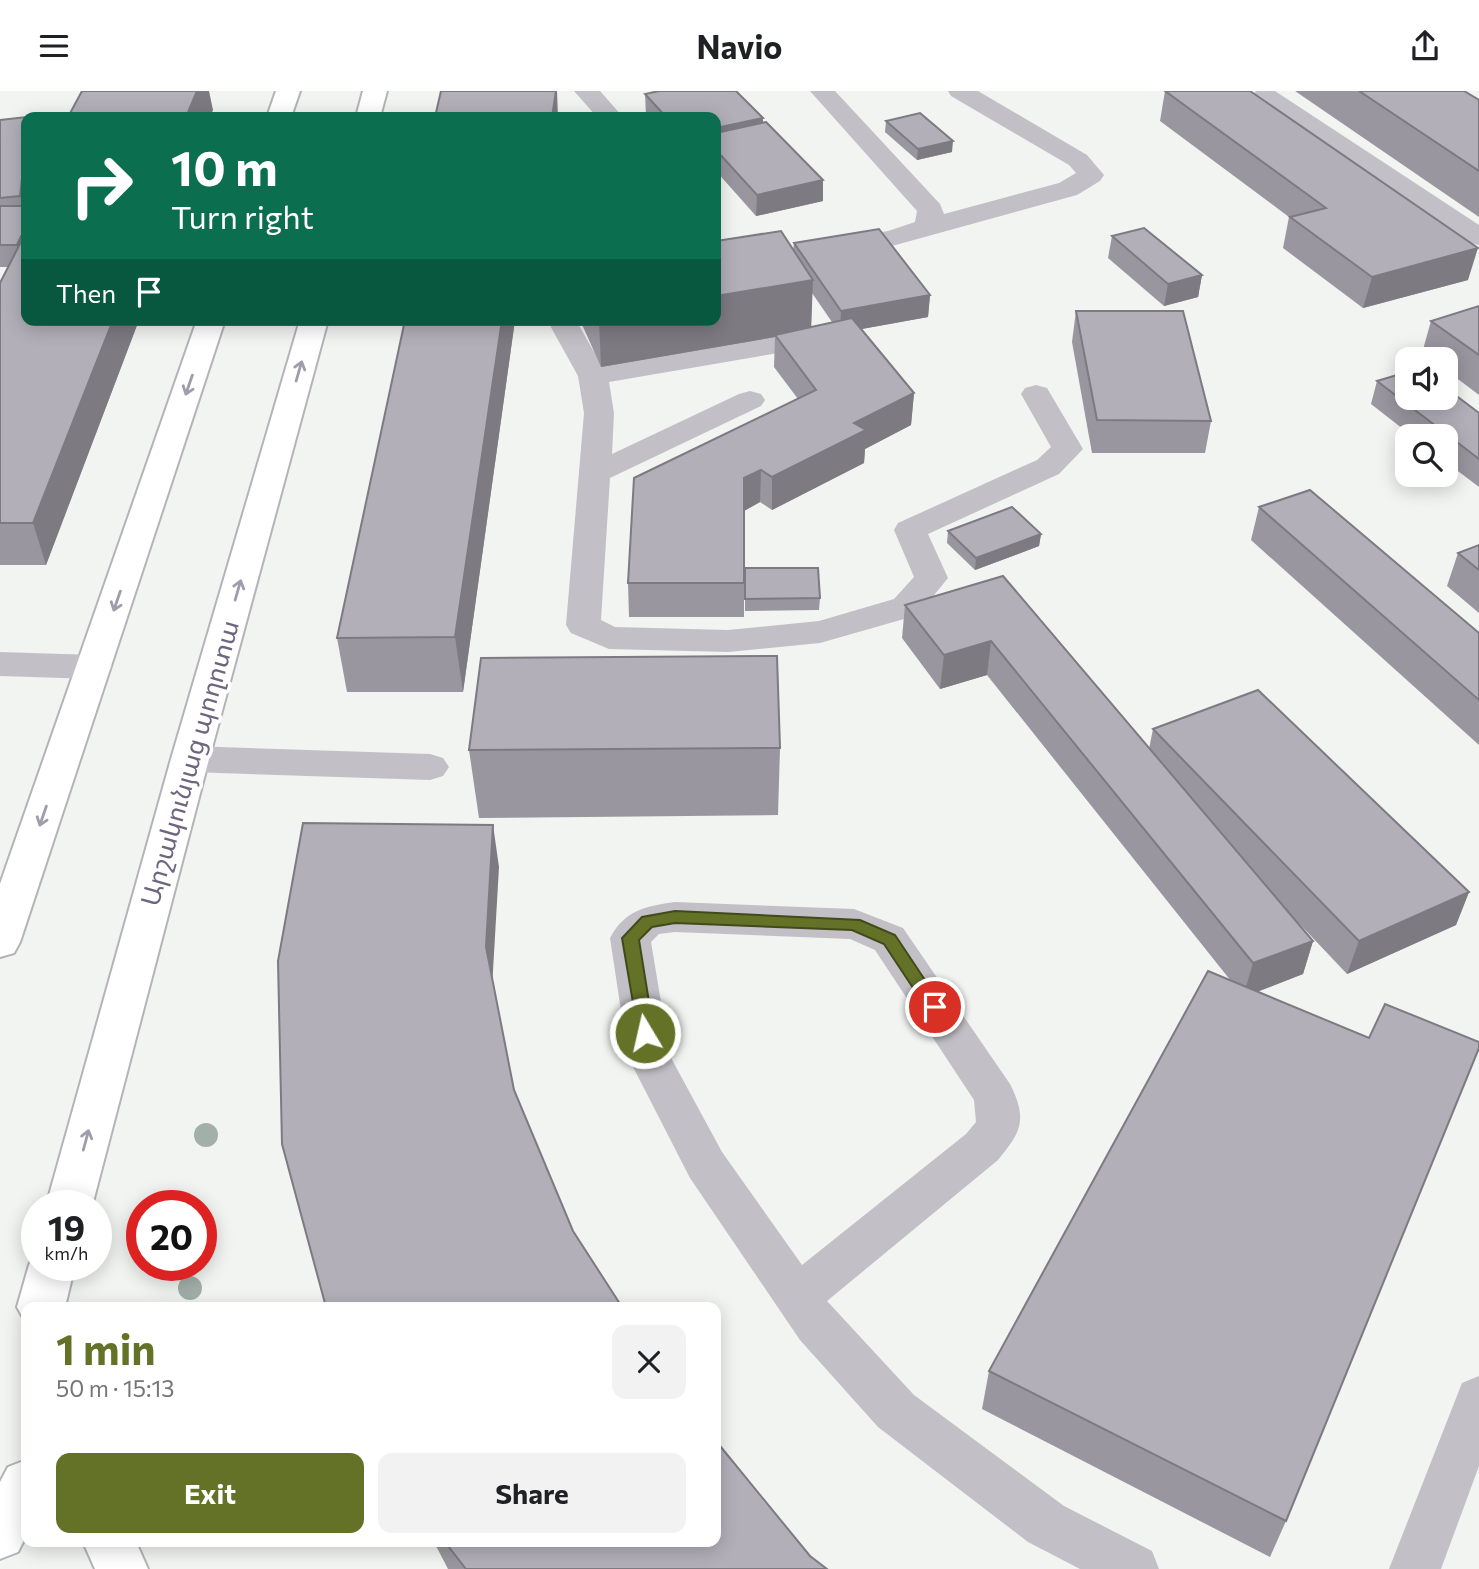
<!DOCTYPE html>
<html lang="en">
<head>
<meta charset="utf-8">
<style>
  body { margin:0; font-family:Commissioner,"Noto Sans Armenian",sans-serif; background:#f2f2f2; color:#202124; height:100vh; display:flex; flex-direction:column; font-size:26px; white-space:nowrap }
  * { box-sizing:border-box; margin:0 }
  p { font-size:23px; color:#757577 }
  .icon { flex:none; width:38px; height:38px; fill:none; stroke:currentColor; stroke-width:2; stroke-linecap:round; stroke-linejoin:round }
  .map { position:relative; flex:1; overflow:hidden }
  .panel { position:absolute; left:21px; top:1211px; width:700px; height:245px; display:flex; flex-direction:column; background:#fff; border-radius:14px; box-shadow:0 4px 18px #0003 }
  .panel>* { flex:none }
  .banner { position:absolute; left:21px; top:21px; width:700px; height:214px; border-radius:14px; box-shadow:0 4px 18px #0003; background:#0b6e4f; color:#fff; overflow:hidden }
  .buttons { position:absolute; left:1395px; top:256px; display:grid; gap:14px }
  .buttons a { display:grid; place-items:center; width:63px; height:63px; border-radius:14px; background:#fff; box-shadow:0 4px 18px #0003; font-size:35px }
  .speed { position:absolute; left:21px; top:1099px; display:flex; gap:14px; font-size:35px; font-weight:700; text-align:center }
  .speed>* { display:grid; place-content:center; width:91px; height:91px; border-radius:50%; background:#fff; box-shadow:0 4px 18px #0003; line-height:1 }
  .speed small { font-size:18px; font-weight:400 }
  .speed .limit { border:10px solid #d22; background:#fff; color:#111 }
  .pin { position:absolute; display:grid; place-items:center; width:60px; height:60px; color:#fff; margin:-30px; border:4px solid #fff; border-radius:50%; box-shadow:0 2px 7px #0007 }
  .me { position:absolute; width:77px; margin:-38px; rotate:351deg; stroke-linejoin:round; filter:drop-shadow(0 0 5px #0008) }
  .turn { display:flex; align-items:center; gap:24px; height:147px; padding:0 35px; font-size:32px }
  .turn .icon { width:91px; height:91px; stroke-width:2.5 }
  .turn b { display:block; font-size:49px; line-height:60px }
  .then { display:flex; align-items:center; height:66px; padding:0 35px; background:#0003; gap:14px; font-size:26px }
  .round { display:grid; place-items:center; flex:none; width:74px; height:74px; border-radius:14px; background:#f2f2f2 }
  .headline { display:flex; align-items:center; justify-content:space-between; height:119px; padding:0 35px }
  h1 { font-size:42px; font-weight:700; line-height:52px; color:#647228 }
  .primary-button { display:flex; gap:14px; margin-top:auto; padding:14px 35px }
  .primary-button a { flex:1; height:80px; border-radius:14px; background:#647228; color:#fff; font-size:28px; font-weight:700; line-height:80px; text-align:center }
  .primary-button a+a { background:#f2f2f2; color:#202124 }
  header { display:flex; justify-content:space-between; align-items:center; height:91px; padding:0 35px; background:#fff; font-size:32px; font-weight:700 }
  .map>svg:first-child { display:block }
</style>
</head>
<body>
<header><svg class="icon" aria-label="menu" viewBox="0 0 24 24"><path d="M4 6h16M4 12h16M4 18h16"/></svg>Navio<svg class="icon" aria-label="share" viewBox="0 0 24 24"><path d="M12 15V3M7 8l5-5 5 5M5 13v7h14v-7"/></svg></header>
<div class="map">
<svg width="1479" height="1478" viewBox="0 0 1479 1478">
  <rect width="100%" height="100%" fill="#f1f4f0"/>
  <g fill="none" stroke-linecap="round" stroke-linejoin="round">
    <defs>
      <g id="major">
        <path d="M276,0H300L291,26H267Z"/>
        <path d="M363,0H387L380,26H356Z"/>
        <path d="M197,229H225L20,851L14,862L0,866V793Z"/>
        <path d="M300,229H328L209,668L92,1115H46L171,668Z"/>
        <path d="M37,1159V1174H75L65,1216H26V1232L17,1216L29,1174Z"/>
        <path d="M26,1369V1445L18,1461L0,1468V1391L8,1376Z"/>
        <path d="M83,1451H136L148,1478H95Z"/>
      </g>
    </defs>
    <use href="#major" stroke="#b5b3b9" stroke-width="4"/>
    <g fill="#c2bfc6" fill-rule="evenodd">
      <path d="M574,0H600L623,26H597Z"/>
      <path d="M810,0H835L940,113L944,123L1059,92L1076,82L1069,74L951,5L948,0H978L1087,64L1104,84L1100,90L1077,104L892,155L835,165L825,163L821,157L825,151L888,140L915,131L917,120Z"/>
      <path d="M1256,0H1275L1479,134V154L1469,152L1256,9L1253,4Z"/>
      <path d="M547,229H576L602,275L802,240L812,243L817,249L812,255L802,258L609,291L614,322L612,363L739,303L750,300L761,303L765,309L761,315L610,387L601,529L615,536L728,539L819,530L894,508L914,486L894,439L898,432L1037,369L1051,356L1021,303L1025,297L1036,294L1047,297L1083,358L1059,383L928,443L948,487L918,524L820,552L728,561L609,558L571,542L566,534L584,322L578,285Z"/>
      <path d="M0,561L94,564L107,568L112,576L107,584L94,588L0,585Z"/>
      <path d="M190,655L430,663L443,667L449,676L443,685L430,689L190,681L177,677L171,668L177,659Z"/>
      <path d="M675,811L854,818L903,837L1010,993C1028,1029 1021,1041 998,1069L827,1210L914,1304L1064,1415L1152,1460L1159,1478H1080L1028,1451L878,1336L800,1249L690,1087L628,966L610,847C625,819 646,815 675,811ZM675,841L850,848L875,859L974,1009L976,1031L966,1043L802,1174L722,1061L670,965L651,851L659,843Z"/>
      <path d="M1479,1285V1375L1441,1478H1389L1462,1292Z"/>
    </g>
    <use href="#major" fill="#fff" fill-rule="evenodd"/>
  </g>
  <g fill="#a3afab">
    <circle cx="206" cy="1044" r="12"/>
    <circle cx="190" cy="1197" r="12"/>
  </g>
  <g fill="#99969f" fill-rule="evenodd">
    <path d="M1165,0L1468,189L1363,217L1283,157L1289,126L1160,30Z"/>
    <path d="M1295,0H1464L1479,9V126Z"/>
    <path d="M645,3L763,27V32L823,89V110L756,125L716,80V26H648L646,24Z"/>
    <path d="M26,26V229H139L46,474H0V192L8,176H0V29Z"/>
    <path d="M886,30L952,61L917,69L885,41Z"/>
    <path d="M1112,145L1202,184L1198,206L1164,215L1108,167Z"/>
    <path d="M794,152L930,204L928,226L861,238L914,302L911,334L865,358L864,372L772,419L760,411L744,420V526H629L628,492L798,308L774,276L775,246L601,276L580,229H716L793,159ZM812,202L832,231L811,236Z"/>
    <path d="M1479,215V304L1446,279V268H1430L1422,262L1431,230Z"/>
    <path d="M1076,220L1211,330L1205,362H1092L1072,251Z"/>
    <path d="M405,229H515L463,601H347L337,547Z"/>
    <path d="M1377,290L1479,322V396L1446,371V345H1412L1371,313Z"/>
    <path d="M1259,416L1479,542V654L1251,449Z"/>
    <path d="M948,440L1041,443L1039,455L975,479L947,452Z"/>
    <path d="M1479,454V522L1447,495L1458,462Z"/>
    <path d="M745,477L820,507L819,519L745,520Z"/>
    <path d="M1003,485L1149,658L1153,638L1469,801L1456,834L1347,883L1294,827L1313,850L1303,883L1257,901L1286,1430L1270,1466L982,1318L989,1280L1231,890L987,584L940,598L902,547L905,514Z"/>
    <path d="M780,657L778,724L479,727L469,659Z"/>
    <path d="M434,1451H716L810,1465L827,1478H448Z"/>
  </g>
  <g fill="#7d7a82">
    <path d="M197,0H209L213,19L210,26H186Z"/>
    <path d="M556,0H557L558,26H552Z"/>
    <path d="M763,27V48L716,58V37Z"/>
    <path d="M953,50L952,61L917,69L918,58Z"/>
    <path d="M26,52V126L20,105Z"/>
    <path d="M823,89V110L756,125L757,104Z"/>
    <path d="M21,145L26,164L23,176L17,154Z"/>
    <path d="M1478,157L1468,189L1363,217L1372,186Z"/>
    <path d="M1202,184L1198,206L1164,215L1168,193Z"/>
    <path d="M813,189L811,240L775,244V246L601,276L599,229H716V205Z"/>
    <path d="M930,204L928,226L840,242L841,220Z"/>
    <path d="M113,229H139L46,474L33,432Z"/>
    <path d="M502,229H515L463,601L455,546Z"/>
    <path d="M914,302L911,334L865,358L864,372L772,419V386L854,332Z"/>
    <path d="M761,379L760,411L744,420V387Z"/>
    <path d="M1041,443L1039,455L975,479L976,467Z"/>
    <path d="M991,550L987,584L940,598L944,564Z"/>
    <path d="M493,734L499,776L492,897L486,856Z"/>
    <path d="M1469,801L1456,834L1347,883L1359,850Z"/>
    <path d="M1313,850L1303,883L1243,906L1253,872Z"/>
  </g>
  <g fill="#b2afb9" stroke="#7d7a82" stroke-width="2">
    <path d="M82,0H197L186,26H68Z"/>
    <path d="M441,0H556L552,26H435Z"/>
    <path d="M659,0H736L763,27L716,37V26H666L645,3Z"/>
    <path d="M1165,0H1250L1478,157L1372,186L1290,126L1326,117Z"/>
    <path d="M1359,0H1464L1479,9V80Z"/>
    <path d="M920,22L953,50L918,58L886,30Z"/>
    <path d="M26,26V52L20,105L0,107V29Z"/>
    <path d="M766,31L823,89L757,104L716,59V42Z"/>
    <path d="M0,115H26V141L24,145H21L17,154H0Z"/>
    <path d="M1144,137L1202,184L1168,193L1112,145Z"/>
    <path d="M879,138L930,204L841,220L794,152Z"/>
    <path d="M781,140L813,189L716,205V150Z"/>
    <path d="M26,141V229H113L33,432H0V192Z"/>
    <path d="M1479,215V264L1431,230Z"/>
    <path d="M1076,220H1183L1211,330L1097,329Z"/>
    <path d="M852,227L914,302L854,332L866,339L772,386L761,379L744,387V492H628L634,387L816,299L775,244Z"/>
    <path d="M405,229H502L455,546L337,547Z"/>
    <path d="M1407,281V306H1446V297L1479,322V368L1377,290Z"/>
    <path d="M1310,399L1479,542V609L1259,416Z"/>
    <path d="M1012,416L1041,443L976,467L948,440Z"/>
    <path d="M1479,454V479L1458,462Z"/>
    <path d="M745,477H818L820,507L745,508Z"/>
    <path d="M1003,485L1313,850L1253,872L991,550L944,564L905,514Z"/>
    <path d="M777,565L780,657L469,659L481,567Z"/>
    <path d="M1258,599L1469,801L1359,850L1153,638Z"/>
    <path d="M303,732L493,734L486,856L514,999L573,1140L622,1216H326L282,1053L278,870Z"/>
    <path d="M1208,880L1369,947L1385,913L1479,951V957L1286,1430L989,1280Z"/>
    <path d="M716,1350L810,1465L827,1478H466L445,1451H716Z"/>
  </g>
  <defs><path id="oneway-shaft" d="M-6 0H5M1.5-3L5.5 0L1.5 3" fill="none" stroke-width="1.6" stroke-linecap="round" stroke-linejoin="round" transform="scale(1.75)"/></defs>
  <g stroke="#a19bac">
    <use href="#oneway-shaft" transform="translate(299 280) rotate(-74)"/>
    <use href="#oneway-shaft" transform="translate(189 294) rotate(109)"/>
    <use href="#oneway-shaft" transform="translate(238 499) rotate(-74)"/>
    <use href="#oneway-shaft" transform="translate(117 510) rotate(109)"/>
    <use href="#oneway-shaft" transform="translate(43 725) rotate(109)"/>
    <use href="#oneway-shaft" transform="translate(86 1049) rotate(-75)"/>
  </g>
  <path fill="#647228" stroke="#414a1a" stroke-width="2" d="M675,820L860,829L895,844L943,916L941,921H929L884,853L852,839L675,832L652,836L639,849L654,942L652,947H639L622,847L642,826Z"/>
  <g text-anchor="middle" stroke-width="7" stroke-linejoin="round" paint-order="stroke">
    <g font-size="26" fill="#6f657f" stroke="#fff">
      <text transform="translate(190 672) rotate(-74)" y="9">Արշակունյաց պողոտա</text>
    </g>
  </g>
</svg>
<div class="buttons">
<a><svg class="icon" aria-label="sound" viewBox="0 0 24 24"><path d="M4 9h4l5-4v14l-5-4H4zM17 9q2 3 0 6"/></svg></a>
<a><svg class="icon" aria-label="search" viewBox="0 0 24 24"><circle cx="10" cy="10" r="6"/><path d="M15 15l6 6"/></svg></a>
</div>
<div class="speed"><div>19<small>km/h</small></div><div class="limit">20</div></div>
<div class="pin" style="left:935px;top:916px;background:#d93025"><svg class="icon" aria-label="arrive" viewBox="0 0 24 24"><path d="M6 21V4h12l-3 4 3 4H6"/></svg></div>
<svg class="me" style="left:645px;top:942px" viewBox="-20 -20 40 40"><circle r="17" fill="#647228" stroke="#fff" stroke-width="3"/><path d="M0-11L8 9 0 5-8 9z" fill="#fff"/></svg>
<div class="banner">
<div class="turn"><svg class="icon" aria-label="right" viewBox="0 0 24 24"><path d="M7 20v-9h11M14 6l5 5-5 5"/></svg><div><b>10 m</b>Turn right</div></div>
<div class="then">Then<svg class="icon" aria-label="arrive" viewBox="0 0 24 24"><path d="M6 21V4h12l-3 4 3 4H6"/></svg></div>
</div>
<section class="panel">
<div class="headline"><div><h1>1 min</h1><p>50 m · 15:13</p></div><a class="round"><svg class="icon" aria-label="close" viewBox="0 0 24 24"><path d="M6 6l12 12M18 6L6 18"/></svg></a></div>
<div class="primary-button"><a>Exit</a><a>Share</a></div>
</section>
</div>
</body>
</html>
